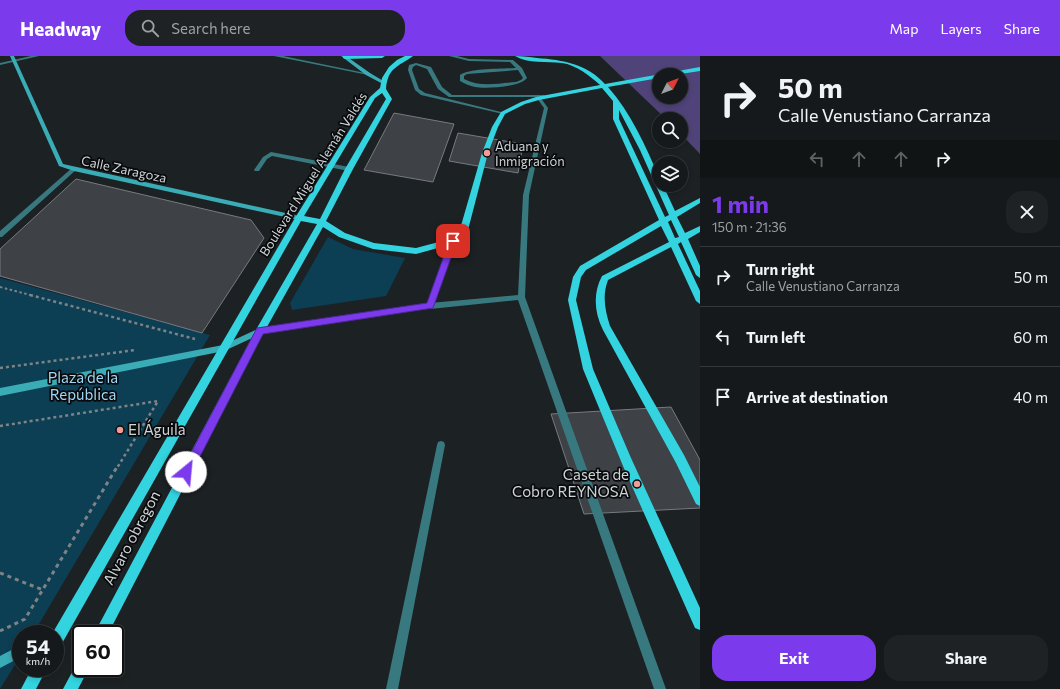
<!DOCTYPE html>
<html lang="en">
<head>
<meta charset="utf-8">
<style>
  body { margin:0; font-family:Commissioner,sans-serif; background:#1e2224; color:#f1f3f6; height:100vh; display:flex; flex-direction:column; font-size:15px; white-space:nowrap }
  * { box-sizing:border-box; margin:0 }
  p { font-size:13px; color:#9da0a3 }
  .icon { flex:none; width:22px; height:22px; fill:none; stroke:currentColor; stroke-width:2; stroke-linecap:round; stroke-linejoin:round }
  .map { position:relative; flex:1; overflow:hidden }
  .panel { display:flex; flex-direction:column; background:#15191b; width:360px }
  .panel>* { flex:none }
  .hud { background:#15191b; color:#f1f3f6; overflow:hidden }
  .needle { width:26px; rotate:48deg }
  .tools { position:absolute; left:652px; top:12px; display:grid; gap:8px }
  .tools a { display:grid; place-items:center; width:36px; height:36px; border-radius:50%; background:#15191b; box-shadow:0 2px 6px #0003,0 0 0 1px #34383a; font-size:20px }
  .speed { position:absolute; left:12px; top:569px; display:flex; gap:8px; font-size:20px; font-weight:700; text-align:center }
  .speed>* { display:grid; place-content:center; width:52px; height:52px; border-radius:50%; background:#15191b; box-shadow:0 2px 6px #0003,0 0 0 1px #34383a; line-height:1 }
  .speed small { font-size:10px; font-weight:400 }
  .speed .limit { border:2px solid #111; border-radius:6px; background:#fff; color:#111 }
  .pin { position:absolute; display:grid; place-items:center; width:34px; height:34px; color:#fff; margin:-17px; border-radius:8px; box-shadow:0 2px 6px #0006 }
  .me { position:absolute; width:44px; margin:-22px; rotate:28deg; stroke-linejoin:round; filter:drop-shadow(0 0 3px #0008) }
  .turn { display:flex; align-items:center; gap:14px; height:84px; padding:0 12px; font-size:18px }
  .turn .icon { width:52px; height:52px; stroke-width:2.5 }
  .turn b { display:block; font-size:28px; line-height:34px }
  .lanes { display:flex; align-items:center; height:38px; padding:0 12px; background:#0003; justify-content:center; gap:20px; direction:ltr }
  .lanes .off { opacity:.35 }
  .round { display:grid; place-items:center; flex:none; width:42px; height:42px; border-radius:16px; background:#1e2224 }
  .head { display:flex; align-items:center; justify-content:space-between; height:68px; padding:0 12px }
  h1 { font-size:24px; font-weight:700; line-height:30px; color:#7c3aed }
  .button { display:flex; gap:8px; margin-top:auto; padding:8px 12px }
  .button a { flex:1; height:46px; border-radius:16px; background:#7c3aed; color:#fff; font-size:16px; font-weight:700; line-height:46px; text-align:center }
  .button a+a { background:#1e2224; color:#f1f3f6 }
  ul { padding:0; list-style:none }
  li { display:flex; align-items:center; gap:12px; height:60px; padding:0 12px; border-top:1px solid #34383a }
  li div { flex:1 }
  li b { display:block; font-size:15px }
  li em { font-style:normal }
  header { display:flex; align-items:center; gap:24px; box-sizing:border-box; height:56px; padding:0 20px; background:#7c3aed; color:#fff }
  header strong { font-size:19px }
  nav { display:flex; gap:22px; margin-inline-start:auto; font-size:14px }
  .search { width:280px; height:36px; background:#1e2224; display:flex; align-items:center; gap:10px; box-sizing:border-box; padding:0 14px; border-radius:16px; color:#9da0a3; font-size:15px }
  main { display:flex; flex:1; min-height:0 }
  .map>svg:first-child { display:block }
</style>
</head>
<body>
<header>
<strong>Headway</strong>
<div class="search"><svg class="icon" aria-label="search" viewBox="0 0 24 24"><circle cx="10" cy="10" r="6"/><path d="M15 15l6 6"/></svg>Search here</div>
<nav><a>Map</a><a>Layers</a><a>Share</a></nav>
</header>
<main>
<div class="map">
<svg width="700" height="633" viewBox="0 0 700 633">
  <rect width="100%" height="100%" fill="#1c2124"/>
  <g fill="#0c3e54">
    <path d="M328,181L353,193L405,202L386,240L292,254L290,247Z"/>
    <path d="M0,222L210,279L33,578H21V599L0,633Z"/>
  </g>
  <path fill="#504379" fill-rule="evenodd" d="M600,0H700V98L681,78V63H666ZM659,19H681V41H659Z"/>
  <g fill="#3e4146" stroke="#777a80">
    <path d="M394,57L454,68L433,126L364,114Z"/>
    <path d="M458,77L523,88L518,117L449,105Z"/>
    <path d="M76,123L251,164L264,182L202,277L0,220V193Z"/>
    <path d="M671,351L700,404V452L584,458L551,358Z"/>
  </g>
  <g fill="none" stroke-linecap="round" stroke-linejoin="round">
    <path stroke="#7f8386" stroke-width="2" stroke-dasharray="2.5 2.5" stroke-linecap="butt" d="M0,231L34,240"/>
    <g stroke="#7f8386" stroke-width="2.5" stroke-dasharray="3 3" stroke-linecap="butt">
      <path d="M30,239L195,283"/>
      <path d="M0,312L135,294"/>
      <path d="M0,370L158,345L117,412"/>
    </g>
    <g stroke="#7f8386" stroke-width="3" stroke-dasharray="4 4" stroke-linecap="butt">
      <path d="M0,517L43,534"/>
      <path d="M0,575L25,563L117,411"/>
    </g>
    <g fill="#38797f" fill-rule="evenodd">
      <path d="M449,0H457L469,3L513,4L522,12L527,22C521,31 486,33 475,31C470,30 465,28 460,25V19C470,12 503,13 516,12L510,6L469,5ZM518,14L523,22L521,24L516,26C499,27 481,32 464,23V20L467,18Z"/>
      <path d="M416,7L431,11L442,31L452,39H544L546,40L540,41L548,52L529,139L525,241L666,633H654L518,244L430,253L426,250L430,247L518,239L523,139L544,52L536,41H449L438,33L427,13L416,9L413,11L412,14L419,33L425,37L505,57L503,58L421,39L415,34L408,14L409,9Z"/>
      <path d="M271,96L349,111L352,113L349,115L272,100L267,103L259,115H255L254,114L263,101Z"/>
    </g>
    <g fill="#38797f" fill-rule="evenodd">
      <path d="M31,0H39L0,9V7Z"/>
      <path d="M274,0H283L370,18L368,19Z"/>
      <path d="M72,112L77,113L2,181H0V175Z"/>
      <path d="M451,183H455L456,185L433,252L260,278L256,275L260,272L427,248Z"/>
      <path d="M441,385L444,386L445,389L398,633H386L437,389L438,386Z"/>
    </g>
    <g fill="#39acb6" fill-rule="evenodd">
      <path d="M10,0H14L63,108L299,160L302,162L299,164L74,115L59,110Z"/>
      <path d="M341,0H346L370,17L385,26L381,27L366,19Z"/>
      <path d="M260,272L264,275L263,277L224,295L0,340V332L223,289Z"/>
      <path d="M21,589V601L0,612V600Z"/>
    </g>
    <g fill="#33d3e0" fill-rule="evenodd">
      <path d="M343,0H385L382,2L345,3L343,2Z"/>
      <path d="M405,0H413C398,11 388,11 386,33L392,43L353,113L326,165L345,177L374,187L416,192L450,183L460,173L482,97L492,71L501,56L521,46L536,41L600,29C589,19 576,9 562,7C547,5 528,8 515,0C523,0 530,1 537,2C563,4 587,8 605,28L700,11V15L674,19H659V22L608,31C631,57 645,89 659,121V129H663L675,155L700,142V147L677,161L685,177L700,170V176L688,183L700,210V222L696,219L681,186L678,188L700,235V248L696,245L671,191L608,224C602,240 605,254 610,270L684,399L700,431V450L696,448L676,407L603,274C594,256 593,237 602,220L669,186L661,170L586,214L581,221L576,244L593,313L631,402L700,552V574L695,572L623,410L583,313L568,244L573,221L580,210L659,164L613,63V45L602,32L539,44L525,48L505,58L498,71L488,97L468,174L456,187L416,198L373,193L339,181L323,171L263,278L108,578H94L257,272L317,168L301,165L60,591L55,593V578H52L295,162L370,41L380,32L382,22L389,11L397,4ZM382,37L386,43L345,113L320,163L304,160L375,42ZM619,54L640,94L669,159L665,161L619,63ZM671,164L679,181L675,182L668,166Z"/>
      <path d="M81,605V612H89L78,633H63L77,607Z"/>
      <path d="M32,612H47L36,633H21Z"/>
    </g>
  </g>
  <path fill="#7c3aed" stroke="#51269a" d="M450,183H456L457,185L433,252L263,278L190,420L186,421L183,420L181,416L183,412L257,272L427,247Z"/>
  <g fill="#f59b97" stroke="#080a0c" stroke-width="1.5">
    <circle cx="487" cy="97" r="4"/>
    <circle cx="120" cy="374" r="4"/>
    <circle cx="637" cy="428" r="4"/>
  </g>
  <g text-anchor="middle" stroke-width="3.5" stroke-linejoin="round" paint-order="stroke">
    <g font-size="13" fill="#d0d4d6" stroke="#080a0c" text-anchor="start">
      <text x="495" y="95">Aduana y<tspan x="495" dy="15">Inmigración</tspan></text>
    </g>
    <g font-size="13" fill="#d0d4d6" stroke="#080a0c">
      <text transform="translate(124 113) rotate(12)" y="5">Calle Zaragoza</text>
      <text transform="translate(313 118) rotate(-58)" y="5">Boulevard Miguel Alemán Valdés</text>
    </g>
    <g font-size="15" fill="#a0d6f5" stroke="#080a0c">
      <text x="83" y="327">Plaza de la<tspan x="83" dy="17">República</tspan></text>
    </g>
    <g font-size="15" fill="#d0d4d6" stroke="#080a0c" text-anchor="start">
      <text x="128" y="379">El Águila</text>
      <text x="629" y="424" text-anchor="end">Caseta de<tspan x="629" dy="17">Cobro REYNOSA</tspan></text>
    </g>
    <g font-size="15" fill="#d0d4d6" stroke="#080a0c">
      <text transform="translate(132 482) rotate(-62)" y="5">Alvaro obregon</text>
    </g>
  </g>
</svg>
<div class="tools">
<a><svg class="needle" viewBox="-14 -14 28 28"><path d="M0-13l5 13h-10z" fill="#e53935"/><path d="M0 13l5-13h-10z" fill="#9da0a3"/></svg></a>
<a><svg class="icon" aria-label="search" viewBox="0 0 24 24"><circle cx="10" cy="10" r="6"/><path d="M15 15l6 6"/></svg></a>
<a><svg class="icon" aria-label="layers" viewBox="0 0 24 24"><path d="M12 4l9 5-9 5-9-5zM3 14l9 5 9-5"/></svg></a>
</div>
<div class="speed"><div>54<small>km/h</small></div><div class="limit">60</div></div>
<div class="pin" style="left:453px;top:185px;background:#d93025"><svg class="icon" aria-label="arrive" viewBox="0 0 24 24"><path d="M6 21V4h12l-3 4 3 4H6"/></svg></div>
<svg class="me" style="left:186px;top:416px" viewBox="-20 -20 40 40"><circle r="19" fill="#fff"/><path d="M0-13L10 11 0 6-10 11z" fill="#7c3aed"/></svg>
</div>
<section class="panel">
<div class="hud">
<div class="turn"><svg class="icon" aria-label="right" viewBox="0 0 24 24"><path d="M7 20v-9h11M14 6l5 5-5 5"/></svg><div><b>50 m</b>Calle Venustiano Carranza</div></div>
<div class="lanes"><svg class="icon off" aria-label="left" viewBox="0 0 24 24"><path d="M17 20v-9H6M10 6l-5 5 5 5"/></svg><svg class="icon off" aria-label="ahead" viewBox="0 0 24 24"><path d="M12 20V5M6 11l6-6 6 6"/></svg><svg class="icon off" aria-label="ahead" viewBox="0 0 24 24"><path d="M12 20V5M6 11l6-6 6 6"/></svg><svg class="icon" aria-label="right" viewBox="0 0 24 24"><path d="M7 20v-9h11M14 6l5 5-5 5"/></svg></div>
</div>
<div class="head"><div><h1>1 min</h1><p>150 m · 21:36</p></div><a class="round"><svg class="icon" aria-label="close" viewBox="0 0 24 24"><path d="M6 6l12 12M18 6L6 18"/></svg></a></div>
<ul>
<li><svg class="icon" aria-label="right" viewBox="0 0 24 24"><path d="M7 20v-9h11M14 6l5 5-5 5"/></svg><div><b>Turn right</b><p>Calle Venustiano Carranza</p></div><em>50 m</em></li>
<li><svg class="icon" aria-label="left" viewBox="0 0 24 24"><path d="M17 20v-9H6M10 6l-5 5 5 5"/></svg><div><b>Turn left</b></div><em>60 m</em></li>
<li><svg class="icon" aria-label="arrive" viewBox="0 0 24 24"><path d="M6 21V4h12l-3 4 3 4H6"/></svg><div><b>Arrive at destination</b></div><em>40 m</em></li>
</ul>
<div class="button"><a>Exit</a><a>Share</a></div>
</section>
</main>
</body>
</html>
